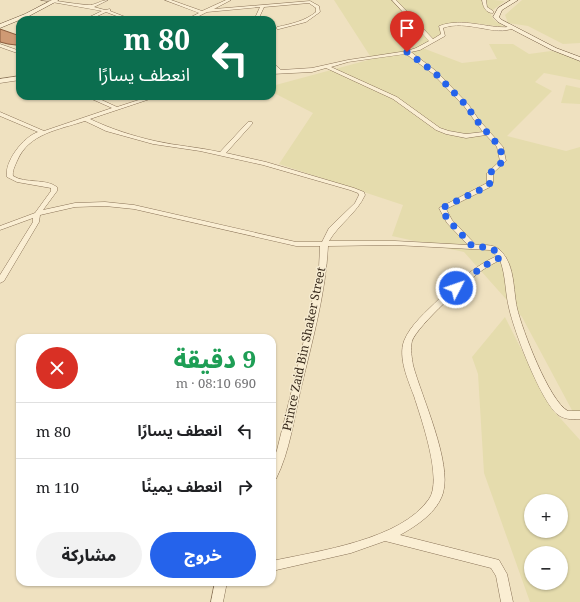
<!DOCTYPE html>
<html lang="ar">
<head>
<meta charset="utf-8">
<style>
  body { margin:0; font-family:"Noto Serif","Noto Sans Arabic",serif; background:#f2f2f2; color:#202124; direction:rtl; height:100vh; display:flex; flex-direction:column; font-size:15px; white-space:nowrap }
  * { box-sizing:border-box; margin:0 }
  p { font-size:13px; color:#757577 }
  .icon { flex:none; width:22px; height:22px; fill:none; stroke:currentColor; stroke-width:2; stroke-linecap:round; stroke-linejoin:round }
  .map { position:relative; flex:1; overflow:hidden; direction:ltr }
  .details { position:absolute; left:16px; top:334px; width:260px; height:252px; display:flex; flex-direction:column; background:#fff; border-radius:12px; box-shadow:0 1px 3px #0004; direction:rtl }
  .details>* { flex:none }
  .hud { position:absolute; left:16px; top:16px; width:260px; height:84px; border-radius:12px; box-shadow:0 1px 3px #0004; direction:rtl; background:#0b6e4f; color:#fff; overflow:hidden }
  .fabs { position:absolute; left:524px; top:494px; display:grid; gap:8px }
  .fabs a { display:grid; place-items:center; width:44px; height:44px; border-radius:50%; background:#fff; box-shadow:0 1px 3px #0004; font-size:20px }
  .pin { position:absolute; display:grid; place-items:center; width:34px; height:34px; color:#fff; margin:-41px -17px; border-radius:50% 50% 50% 0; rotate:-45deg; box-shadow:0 0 4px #0007 }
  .pin .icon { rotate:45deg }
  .me { position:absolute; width:44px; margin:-22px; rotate:49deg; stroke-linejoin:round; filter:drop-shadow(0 0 3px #0008) }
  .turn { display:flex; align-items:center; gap:14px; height:84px; padding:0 20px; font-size:18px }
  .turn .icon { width:52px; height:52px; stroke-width:2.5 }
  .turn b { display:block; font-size:28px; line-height:34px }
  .round { display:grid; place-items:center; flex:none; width:42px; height:42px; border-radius:21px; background:#f2f2f2 }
  .summary { display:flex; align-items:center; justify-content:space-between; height:68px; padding:0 20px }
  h1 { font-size:24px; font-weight:800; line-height:30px; color:#1e9e55 }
  .action { display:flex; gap:8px; margin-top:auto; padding:8px 20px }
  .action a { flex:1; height:46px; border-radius:24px; background:#2563eb; color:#fff; font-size:16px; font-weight:800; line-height:46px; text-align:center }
  .action a+a { background:#f2f2f2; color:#202124 }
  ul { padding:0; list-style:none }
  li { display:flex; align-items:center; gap:12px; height:56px; padding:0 20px; border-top:1px solid #e0e0e0 }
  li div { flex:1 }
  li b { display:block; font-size:15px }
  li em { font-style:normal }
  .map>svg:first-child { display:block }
</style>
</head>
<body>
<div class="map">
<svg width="580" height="602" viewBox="0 0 580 602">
  <rect width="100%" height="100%" fill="#efe1c0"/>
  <g fill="#e5dcad" fill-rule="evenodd">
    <path d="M334,0H494L505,1L490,12L493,19L504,27L465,22L443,25L442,35L420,47L462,63L497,59L489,44H513L529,54L551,51L580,58V80L544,73L535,82L552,91L507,136L566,151L580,147V411L574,414L522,317L464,252L392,236L403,205L279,164L313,113L272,92V86L372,59Z"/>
    <path d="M522,0H580V43L563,44L528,26L508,23L505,15Z"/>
    <path d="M566,85L580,88V104L561,103Z"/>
    <path d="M505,317L551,408L580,440V602H530L484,473L478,374L472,357ZM531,501H561V531H531ZM531,553H561V583H531Z"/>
  </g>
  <path fill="#cf9a74" stroke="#895b3c" d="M0,29L20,36V43L16,45L8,44L0,42Z"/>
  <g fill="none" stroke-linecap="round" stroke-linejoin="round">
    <defs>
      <g id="minor">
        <path d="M41,0C57,0 72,4 88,5C94,6 101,0 108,0L94,7L105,10L110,9V11L133,20H127L106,12L89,20H83L102,11Z"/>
        <path d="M165,0H171L202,11L226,0H231L214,9L310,1L319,6L320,12L306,22L279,29H277V27C291,24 305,21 316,12V8L309,3L264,7L258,20H254L260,7L207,12L191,20H185L199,13Z"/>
        <path d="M392,0H396L433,39L441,34L439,26C464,17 486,29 511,27L513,28C497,37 466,19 443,28L445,36L420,50L411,52L436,71L468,104L479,120L503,147L506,161L493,173V183L490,187L446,209L452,220L476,245C486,245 495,244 502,252C515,267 513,289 517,308C522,329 549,401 568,411H580V419C572,420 563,419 557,414C540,399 514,331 509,308C505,292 506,276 500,260C494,263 489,266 484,269C469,279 418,325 412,341C410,349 412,358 413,365C422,398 452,462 443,493C437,513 416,526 400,535L499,560L507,574L513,602H501L496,576L491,568L385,541L351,553L272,571V561C318,551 401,540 429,499C443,480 421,418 414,396C408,380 398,358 404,341C410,325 427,311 439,299C457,283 474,266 497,256L490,250L395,245L328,246C326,292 312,342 301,388C294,418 290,451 276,479L272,480V463L277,450L302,349L319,268L320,246H296L134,209L105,206L75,207L40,215L39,222L4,281L0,283V275L33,222V218L0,230V226L35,213L51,191V188L17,182L7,177C4,162 23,137 38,132L0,116V112L44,131L112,108L85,96H93L117,107L151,96H159L90,119C111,129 133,136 155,141C177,146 198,147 220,152L248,122H252V124L226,153L266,162L354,188L364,192L365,195C357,213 339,224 329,241H395L468,245L447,223L439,208L487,183V173L500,161L497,147L486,135L466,138L446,134L436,130L393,99L326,68L312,72L272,74V70H276L272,66V62L281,70L312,68L348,60L407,51L416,48L429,41ZM406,54L432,73L464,106L483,132L466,134L449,131L440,128L397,97L331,67L348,62ZM85,121L106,131L153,144L200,151L263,165L350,190L358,193L359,195L355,203L329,228L322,242H296L134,205L105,202L75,203L43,210L57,191V187C45,178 26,184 13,176C12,171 15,166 17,161C29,133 58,130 85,121Z"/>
        <path d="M482,0H486L487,7L493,11V13C485,13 483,6 482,0Z"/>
        <path d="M0,44L20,51V54L0,47Z"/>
        <path d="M20,76V80L0,83V79Z"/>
        <path d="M215,582H227L223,602H211Z"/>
      </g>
      <g id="secondary">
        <path d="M52,0H59L29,16L0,28V24L25,14Z"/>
        <path d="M511,0H518L502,10L499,17L502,20L556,48L580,57V61L552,50L498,22L493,17L498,8Z"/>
      </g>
    </defs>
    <use href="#minor" stroke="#897257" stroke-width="1"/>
    <use href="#secondary" stroke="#6b533b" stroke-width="1"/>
    <use href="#minor" fill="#faeed3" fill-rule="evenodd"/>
    <use href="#secondary" fill="#faeed3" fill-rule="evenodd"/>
  </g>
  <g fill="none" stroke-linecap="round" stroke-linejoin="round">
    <path stroke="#2563eb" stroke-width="7" stroke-dasharray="0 12.6" d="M407,52L434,72L466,105L477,121L500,147L503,161L490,173V183L488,186L442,208C442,216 466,238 472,246L492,248L501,257L482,267L456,288"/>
  </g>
  <g text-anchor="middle" stroke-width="3" stroke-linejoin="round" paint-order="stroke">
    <g font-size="12" fill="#382a1c" stroke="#f6ebd0">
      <text transform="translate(304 349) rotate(-78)" y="4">Prince Zaid Bin Shaker Street</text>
    </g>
  </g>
</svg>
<div class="fabs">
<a>+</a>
<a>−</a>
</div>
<div class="pin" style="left:407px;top:52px;background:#d93025"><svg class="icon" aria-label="arrive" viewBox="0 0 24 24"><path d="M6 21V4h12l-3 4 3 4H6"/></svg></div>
<svg class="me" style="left:456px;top:288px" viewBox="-20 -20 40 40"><circle r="17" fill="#2563eb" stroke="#fff" stroke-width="3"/><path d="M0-11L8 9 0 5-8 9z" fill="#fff"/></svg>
<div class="hud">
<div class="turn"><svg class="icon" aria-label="left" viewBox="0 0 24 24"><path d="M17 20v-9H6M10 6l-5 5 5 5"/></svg><div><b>80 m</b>انعطف يسارًا</div></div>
</div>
<section class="details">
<div class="summary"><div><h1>9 دقيقة</h1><p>690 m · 08:10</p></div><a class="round" style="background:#d93025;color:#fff"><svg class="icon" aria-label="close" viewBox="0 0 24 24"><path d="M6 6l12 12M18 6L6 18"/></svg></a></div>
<ul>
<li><svg class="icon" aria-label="left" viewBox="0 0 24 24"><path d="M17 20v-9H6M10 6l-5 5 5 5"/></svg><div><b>انعطف يسارًا</b></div><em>80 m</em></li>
<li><svg class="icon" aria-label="right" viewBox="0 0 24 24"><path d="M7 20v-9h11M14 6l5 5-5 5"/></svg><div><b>انعطف يمينًا</b></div><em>110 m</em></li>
</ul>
<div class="action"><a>خروج</a><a>مشاركة</a></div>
</section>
</div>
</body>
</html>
